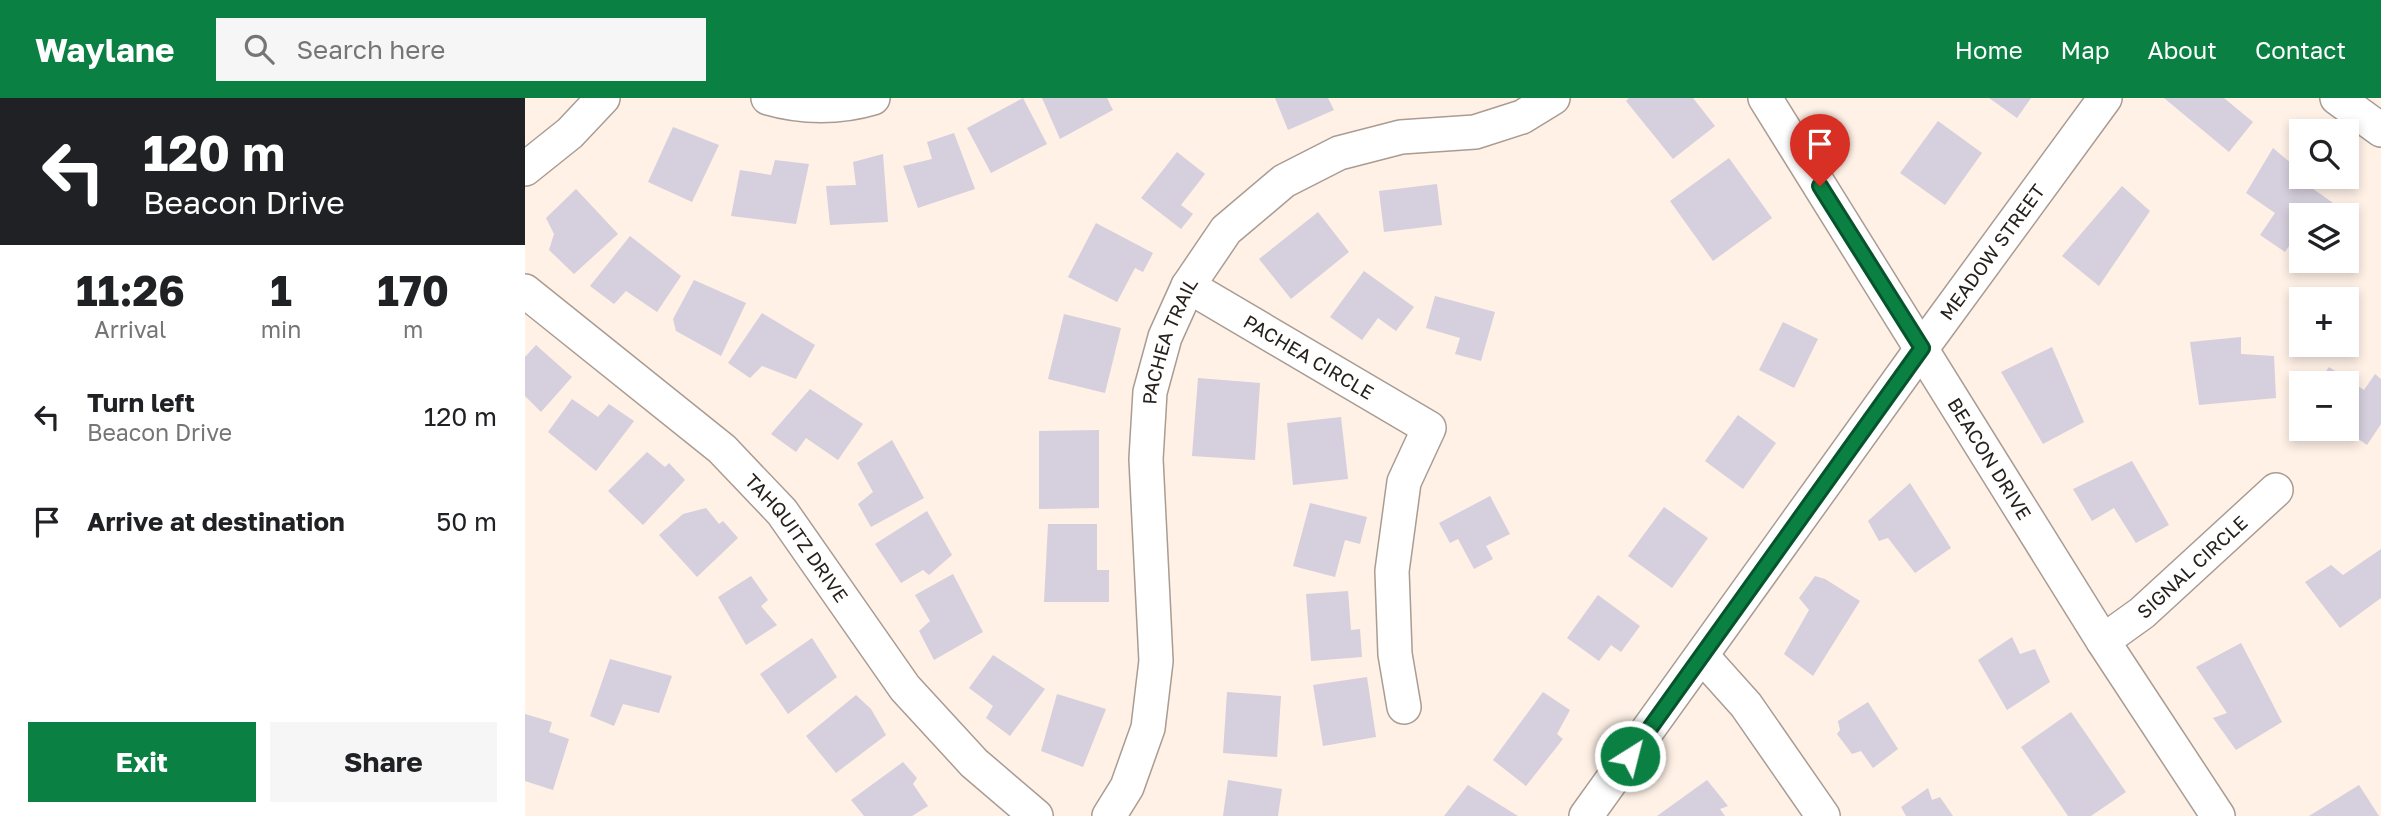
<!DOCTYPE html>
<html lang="en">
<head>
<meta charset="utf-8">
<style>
  body { margin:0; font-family:"Golos Text",sans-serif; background:#f6f6f6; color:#202124; height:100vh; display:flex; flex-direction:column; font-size:26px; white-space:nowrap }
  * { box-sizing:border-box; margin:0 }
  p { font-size:23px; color:#757577 }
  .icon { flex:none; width:38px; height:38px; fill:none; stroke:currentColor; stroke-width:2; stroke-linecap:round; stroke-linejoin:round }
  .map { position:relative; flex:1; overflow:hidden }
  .sheet { display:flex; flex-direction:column; background:#fff; width:525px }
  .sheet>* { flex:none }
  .guide { background:#202124; color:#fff; overflow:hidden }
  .fabs { position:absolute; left:1764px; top:21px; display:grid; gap:14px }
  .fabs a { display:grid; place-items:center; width:70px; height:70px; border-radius:0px; background:#fff; box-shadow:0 4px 10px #0003; font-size:35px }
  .pin { position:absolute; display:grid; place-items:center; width:60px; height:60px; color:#fff; margin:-72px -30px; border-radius:50% 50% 50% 0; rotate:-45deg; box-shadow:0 0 7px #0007 }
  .pin .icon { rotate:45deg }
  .me { position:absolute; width:77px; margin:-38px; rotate:36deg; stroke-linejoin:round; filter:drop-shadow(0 0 5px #0008) }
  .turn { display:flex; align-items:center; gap:24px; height:147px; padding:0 28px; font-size:32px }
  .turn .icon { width:91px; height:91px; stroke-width:2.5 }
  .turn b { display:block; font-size:49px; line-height:60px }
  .eta { display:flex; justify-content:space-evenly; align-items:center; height:119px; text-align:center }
  .eta b { font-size:42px; font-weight:700; line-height:49px }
  .action { display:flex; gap:14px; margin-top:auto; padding:14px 28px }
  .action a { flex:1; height:80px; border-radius:0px; background:#0b8043; color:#fff; font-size:28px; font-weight:700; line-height:80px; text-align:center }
  .action a+a { background:#f6f6f6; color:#202124 }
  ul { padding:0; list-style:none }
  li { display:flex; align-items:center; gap:21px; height:105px; padding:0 28px }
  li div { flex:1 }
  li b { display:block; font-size:26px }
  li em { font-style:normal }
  header { display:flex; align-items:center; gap:42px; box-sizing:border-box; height:98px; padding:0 35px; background:#0b8043; color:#fff }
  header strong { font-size:33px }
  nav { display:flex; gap:38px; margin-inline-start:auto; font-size:24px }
  .search { width:490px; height:63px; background:#f6f6f6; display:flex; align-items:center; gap:18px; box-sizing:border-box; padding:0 24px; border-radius:0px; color:#757577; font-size:26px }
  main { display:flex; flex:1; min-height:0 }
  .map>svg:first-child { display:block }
</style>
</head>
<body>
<header>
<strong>Waylane</strong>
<div class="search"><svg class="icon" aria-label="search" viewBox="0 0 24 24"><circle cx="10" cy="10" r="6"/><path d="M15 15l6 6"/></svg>Search here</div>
<nav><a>Home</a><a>Map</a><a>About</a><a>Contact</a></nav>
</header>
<main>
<section class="sheet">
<div class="guide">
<div class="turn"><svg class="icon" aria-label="left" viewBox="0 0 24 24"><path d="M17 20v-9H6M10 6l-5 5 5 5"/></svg><div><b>120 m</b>Beacon Drive</div></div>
</div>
<div class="eta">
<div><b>11:26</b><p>Arrival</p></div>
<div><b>1</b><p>min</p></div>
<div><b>170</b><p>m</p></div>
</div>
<ul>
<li><svg class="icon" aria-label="left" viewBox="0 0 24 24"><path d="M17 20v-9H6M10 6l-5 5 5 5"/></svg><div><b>Turn left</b><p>Beacon Drive</p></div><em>120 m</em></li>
<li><svg class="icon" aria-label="arrive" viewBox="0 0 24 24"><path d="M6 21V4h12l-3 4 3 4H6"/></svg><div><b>Arrive at destination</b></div><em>50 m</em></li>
</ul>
<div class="action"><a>Exit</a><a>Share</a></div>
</section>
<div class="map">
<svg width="1856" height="718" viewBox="0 0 1856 718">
  <rect width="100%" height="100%" fill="#fff1e6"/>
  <g fill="#d6cfdd">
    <path d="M498,0L522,46L466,75L442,30Z"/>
    <path d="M517,0H582L588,12L535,41Z"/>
    <path d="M750,0H803L809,12L763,32Z"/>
    <path d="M1104,0H1168L1190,28L1148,61L1101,3Z"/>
    <path d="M1464,0H1506L1492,20Z"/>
    <path d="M1639,0H1699L1728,24L1704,54Z"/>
    <path d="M1413,23L1457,55L1420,107L1375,75Z"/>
    <path d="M148,29L194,47L167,104L123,84Z"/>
    <path d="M429,35L450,91L393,110L378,68L407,61L402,44Z"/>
    <path d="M1748,50L1774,72L1770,78L1825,117H1776V134L1774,133L1760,154L1735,137L1750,115L1721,95Z"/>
    <path d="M652,54L680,76L656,107L668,116L656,131L616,100Z"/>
    <path d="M358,56L363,124L305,127L301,88L331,87L328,64Z"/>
    <path d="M1204,60L1247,120L1188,163L1145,103Z"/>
    <path d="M250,62L284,66L271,126L206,118L215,72L246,77Z"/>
    <path d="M912,86L917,127L859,134L854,93Z"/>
    <path d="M1597,88L1625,113L1574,188L1537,158Z"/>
    <path d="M51,91L93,136L49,176L24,152L29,136L21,120Z"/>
    <path d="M793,114L824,154L766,201L734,161Z"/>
    <path d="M571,125L628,155L618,174L610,170L592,204L543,179Z"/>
    <path d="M105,138L156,178L132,214L101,193L89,206L65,188Z"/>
    <path d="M839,173L889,209L871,233L853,220L837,242L805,219Z"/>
    <path d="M169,182L221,205L196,258L151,233L148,221Z"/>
    <path d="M910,198L970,214L956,263L930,256L935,240L901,230Z"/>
    <path d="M237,215L290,247L271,281L237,268L225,280L203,265Z"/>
    <path d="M539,216L596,230L580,295L523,281Z"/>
    <path d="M1258,224L1293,241L1269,290L1234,272Z"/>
    <path d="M1716,239V256L1749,258L1751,300L1674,307L1665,244Z"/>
    <path d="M11,247L47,279L16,314L0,298V259Z"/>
    <path d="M1527,249L1559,324L1518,346L1476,274Z"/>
    <path d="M1804,269L1839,292L1850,276L1856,281V326L1842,347L1819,331H1822V285H1793Z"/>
    <path d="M673,280L735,285L730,362L667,358Z"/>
    <path d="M285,291L338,326L313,362L281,340L271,354L246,336Z"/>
    <path d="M47,301L73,319L84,306L109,323L71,373L23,334Z"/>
    <path d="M1213,317L1251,345L1218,391L1180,363Z"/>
    <path d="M816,319L823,381L768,387L762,325Z"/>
    <path d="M574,332V410L514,411V333Z"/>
    <path d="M367,342L399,400L346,429L333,406L348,394L332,365Z"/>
    <path d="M122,354L140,369L144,365L160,382L118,427L83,393Z"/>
    <path d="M1607,363L1644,427L1611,445L1589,410L1567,423L1548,391Z"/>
    <path d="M1385,385L1426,450L1390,475L1363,440L1354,443L1343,423Z"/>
    <path d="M965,398L985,436L961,448L968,461L949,471L933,441L925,445L914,425Z"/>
    <path d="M785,405L842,419L835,446L820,442L810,479L768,468Z"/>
    <path d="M1139,409L1183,440L1147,490L1103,458Z"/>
    <path d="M181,410L194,426L198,423L213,440L172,479L134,437L158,416Z"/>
    <path d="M402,413L427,457L404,477L398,472L376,485L350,446Z"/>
    <path d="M523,426H572V472H584V504H519Z"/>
    <path d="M1856,451V500L1815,530L1780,484L1806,467L1818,477Z"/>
    <path d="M428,476L458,534L409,562L394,533L405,523L390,497Z"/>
    <path d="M226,478L243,502L236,508L252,527L221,547L193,499Z"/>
    <path d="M1290,478L1300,481L1335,503L1288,578L1259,556L1284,512L1274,500Z"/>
    <path d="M823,493L826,532L835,531L837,559L786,563L781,496Z"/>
    <path d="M1073,497L1115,528L1096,554L1086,547L1074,563L1042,540Z"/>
    <path d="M1487,539L1495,556L1510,551L1525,584L1482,612L1453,562Z"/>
    <path d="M287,540L312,579L263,616L235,576Z"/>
    <path d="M1716,545L1757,624L1711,652L1688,620L1702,615L1671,569Z"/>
    <path d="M468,557L520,591L485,638L461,620L468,608L444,590Z"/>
    <path d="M85,561L147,578L134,615L98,606L89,628L65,618Z"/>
    <path d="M842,579L851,639L798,648L788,587Z"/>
    <path d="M702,594L756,598L752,659L698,655Z"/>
    <path d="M1018,594L1045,612L1032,636L1038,641L1001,688L968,662Z"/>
    <path d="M532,596L581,611L558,669L516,653Z"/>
    <path d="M331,597L346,611L361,637L311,675L281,638Z"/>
    <path d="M1343,604L1373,651L1348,670L1336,653L1327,656L1312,636L1315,632L1313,623Z"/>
    <path d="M1546,614L1601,694L1566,718H1543L1496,649Z"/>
    <path d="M0,616L27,624L24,634L44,641L28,692L0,683Z"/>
    <path d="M378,664L392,680L388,686L403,708L387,718H339L326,702Z"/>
    <path d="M703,682L757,691L753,718H698Z"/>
    <path d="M1182,682L1203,708L1195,711L1200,718H1132Z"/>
    <path d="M943,687L993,718H919Z"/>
    <path d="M1834,687L1854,718H1784Z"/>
    <path d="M1403,690L1407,702L1415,699L1428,718H1381L1376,709Z"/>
  </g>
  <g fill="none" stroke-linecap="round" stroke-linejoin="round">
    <defs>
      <g id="minor">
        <path d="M243,0C277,10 315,10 348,0"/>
        <path id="s1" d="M1240,0L1578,543L1693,718"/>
        <path d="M1812,0L1856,32"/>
        <path d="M0,71L45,35L78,0"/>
        <path id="s2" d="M663,188L904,330L879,384L867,473L870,556L879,609"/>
        <path id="s3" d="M0,193L197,351L257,414L380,590L449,665L511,718"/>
        <path id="s4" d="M1578,543L1617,515L1751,392"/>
        <path d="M1177,558L1221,607L1298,718"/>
        <path id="s5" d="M584,718L602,689L623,630L631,563L621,361L625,294L640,239L663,188L701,132L759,83L814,55L876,39L950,34L997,19L1028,0"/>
        <path id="s6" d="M1061,718L1397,250L1580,0"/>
      </g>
    </defs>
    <use href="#minor" stroke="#a99c93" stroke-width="36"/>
    <use href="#minor" stroke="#fff" stroke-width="33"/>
  </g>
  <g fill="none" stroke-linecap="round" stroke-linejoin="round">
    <defs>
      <path id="route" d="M1105,658L1397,250L1295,88"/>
    </defs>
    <use href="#route" stroke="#07532c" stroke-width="18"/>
    <use href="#route" stroke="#0b8043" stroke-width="12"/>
  </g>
  <g text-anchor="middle" stroke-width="6" stroke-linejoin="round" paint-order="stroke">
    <g font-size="19" fill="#26211d" stroke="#fff">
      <text dy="7" stroke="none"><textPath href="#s6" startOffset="695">MEADOW STREET</textPath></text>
      <text dy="7" stroke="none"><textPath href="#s5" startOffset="488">PACHEA TRAIL</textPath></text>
      <text dy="7" stroke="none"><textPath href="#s2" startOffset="140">PACHEA CIRCLE</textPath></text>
      <text dy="7" stroke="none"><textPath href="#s1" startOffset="425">BEACON DRIVE</textPath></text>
      <text dy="7" stroke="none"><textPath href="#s3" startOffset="369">TAHQUITZ DRIVE</textPath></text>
      <text dy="7" stroke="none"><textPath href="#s4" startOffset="116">SIGNAL CIRCLE</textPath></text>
    </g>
  </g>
</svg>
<div class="fabs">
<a><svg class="icon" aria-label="search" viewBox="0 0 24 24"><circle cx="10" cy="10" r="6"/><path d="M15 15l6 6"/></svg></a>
<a><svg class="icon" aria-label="layers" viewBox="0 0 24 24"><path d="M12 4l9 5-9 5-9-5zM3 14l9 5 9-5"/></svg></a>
<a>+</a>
<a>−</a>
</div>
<div class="pin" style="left:1295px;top:88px;background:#d93025"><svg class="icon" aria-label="arrive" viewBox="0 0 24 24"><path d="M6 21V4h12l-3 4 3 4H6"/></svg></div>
<svg class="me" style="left:1105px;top:658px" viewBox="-20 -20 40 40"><circle r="17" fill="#0b8043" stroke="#fff" stroke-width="3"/><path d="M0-11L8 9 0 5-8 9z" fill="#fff"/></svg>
</div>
</main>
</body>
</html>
